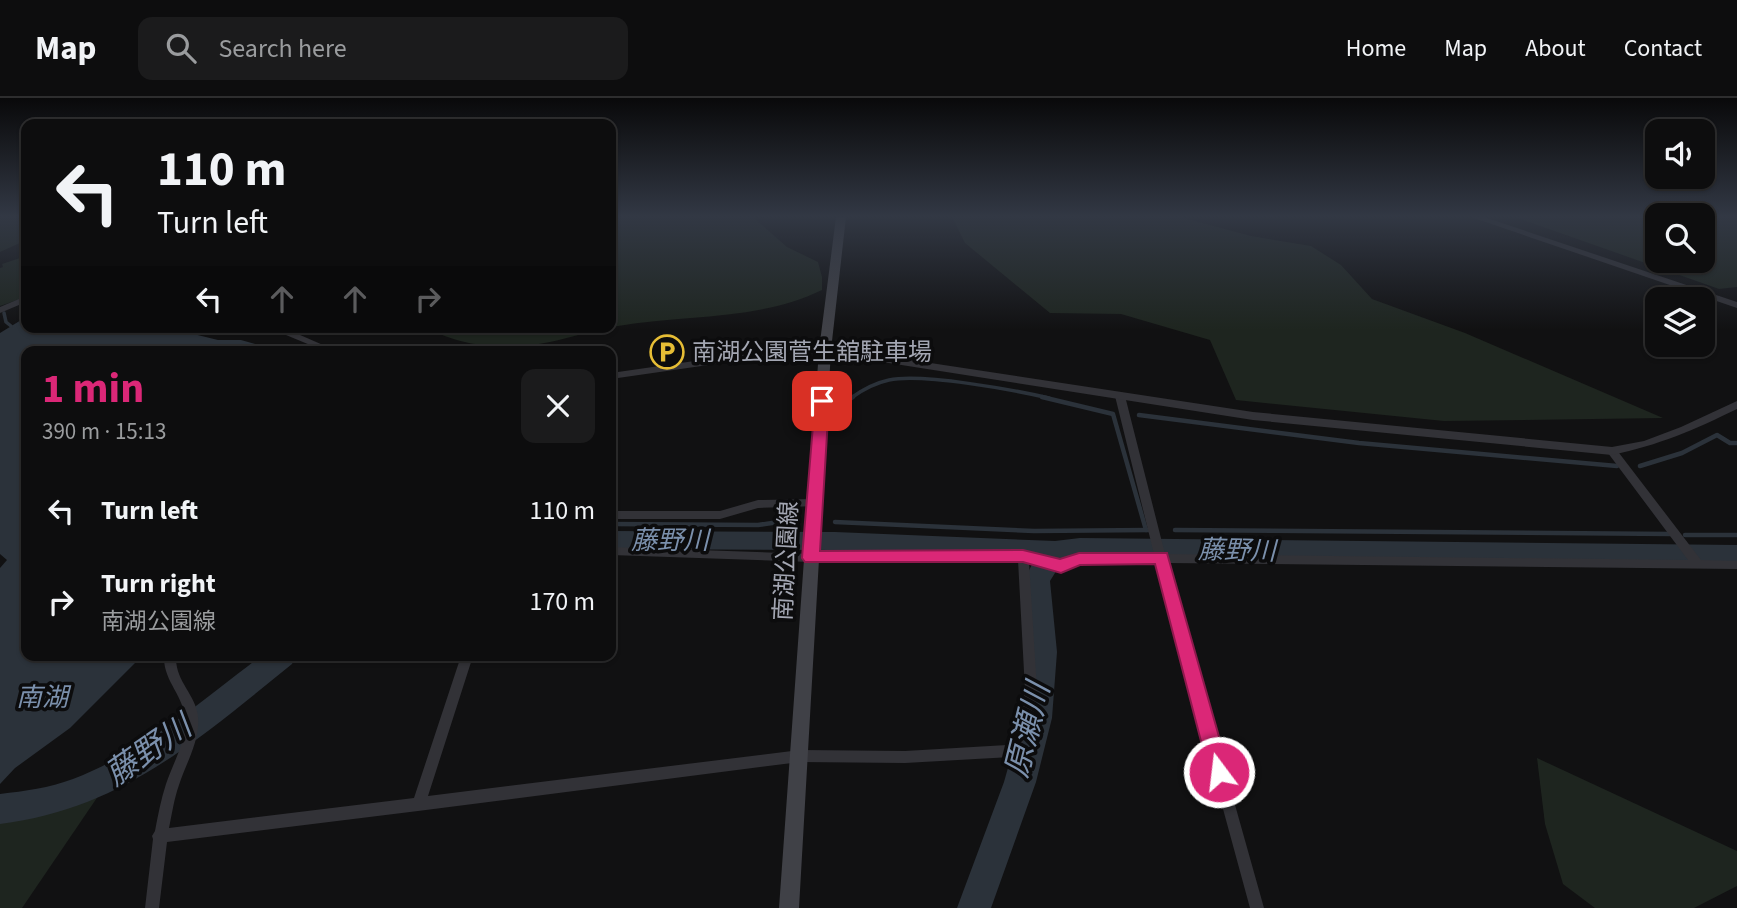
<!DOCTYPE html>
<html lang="en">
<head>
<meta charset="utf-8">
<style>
  body { margin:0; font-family:"Source Sans 3","Noto Sans JP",sans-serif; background:#1b1b1c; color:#f1f3f6; height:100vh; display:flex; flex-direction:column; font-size:26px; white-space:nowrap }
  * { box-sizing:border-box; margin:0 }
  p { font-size:23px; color:#9a9c9e }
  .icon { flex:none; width:38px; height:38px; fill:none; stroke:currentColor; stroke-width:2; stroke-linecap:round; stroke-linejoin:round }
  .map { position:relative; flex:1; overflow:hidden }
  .sheet { position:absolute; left:21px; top:248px; width:595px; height:315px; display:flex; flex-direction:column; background:#0d0d0e; border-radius:14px; box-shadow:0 2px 5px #0004,0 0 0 2px #2d2d2e }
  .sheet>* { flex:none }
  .top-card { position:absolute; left:21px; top:21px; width:595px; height:214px; border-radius:14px; box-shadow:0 2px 5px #0004,0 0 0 2px #2d2d2e; background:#0d0d0e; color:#f1f3f6; overflow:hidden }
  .buttons { position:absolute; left:1645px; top:21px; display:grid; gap:14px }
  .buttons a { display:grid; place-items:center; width:70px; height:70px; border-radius:14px; background:#0d0d0e; box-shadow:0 2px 5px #0004,0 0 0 2px #2d2d2e; font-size:35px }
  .pin { position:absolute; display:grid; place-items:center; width:60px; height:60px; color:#fff; margin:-30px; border-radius:14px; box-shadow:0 4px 10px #0006 }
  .me { position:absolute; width:77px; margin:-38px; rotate:345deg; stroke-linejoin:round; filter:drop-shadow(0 0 5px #0008) }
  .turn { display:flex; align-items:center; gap:24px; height:147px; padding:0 21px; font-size:32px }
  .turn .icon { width:91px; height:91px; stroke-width:2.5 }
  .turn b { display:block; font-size:49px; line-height:60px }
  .lanes { display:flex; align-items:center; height:66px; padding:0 21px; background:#0003; justify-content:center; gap:35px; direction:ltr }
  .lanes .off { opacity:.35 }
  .round { display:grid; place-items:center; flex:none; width:74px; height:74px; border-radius:14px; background:#1b1b1c }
  .head { display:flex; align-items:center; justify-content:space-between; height:119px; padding:0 21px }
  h1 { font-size:42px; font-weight:700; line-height:52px; color:#db2777 }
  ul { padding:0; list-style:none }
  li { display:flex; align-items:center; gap:21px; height:91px; padding:0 21px }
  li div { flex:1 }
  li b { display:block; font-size:26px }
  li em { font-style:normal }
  header { display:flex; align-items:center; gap:42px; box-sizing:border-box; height:98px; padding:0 35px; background:#0d0d0e; border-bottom:2px solid #2d2d2e }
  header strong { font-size:33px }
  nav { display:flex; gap:38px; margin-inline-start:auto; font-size:24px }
  .search { width:490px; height:63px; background:#1b1b1c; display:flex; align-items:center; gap:18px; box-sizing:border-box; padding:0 24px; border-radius:14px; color:#9a9c9e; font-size:26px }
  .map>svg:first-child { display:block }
</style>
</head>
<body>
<header>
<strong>Map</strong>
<div class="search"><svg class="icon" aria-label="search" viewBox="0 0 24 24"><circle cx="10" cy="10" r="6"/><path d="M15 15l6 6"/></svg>Search here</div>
<nav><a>Home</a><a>Map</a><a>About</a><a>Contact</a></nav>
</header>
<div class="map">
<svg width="1737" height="810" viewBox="0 0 1737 810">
  <rect width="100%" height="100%" fill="#111112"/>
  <g fill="#1e251f">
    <path d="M0,119H26V147L22,144L0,154Z"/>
    <path d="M611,119H753L787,149L818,164L822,179V192C758,223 686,216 618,228C582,234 546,249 508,249C482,249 449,243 426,229H611Z"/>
    <path d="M952,119H1180L1251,138L1311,148L1341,167L1372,201L1465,235L1663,320L1444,323L1236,302L1210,242L1121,216L1050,215L965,145Z"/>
    <path d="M1515,119H1657V163H1703V119H1737V189L1719,191Z"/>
    <path d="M26,155V199L0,208V170L3,169L2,166L20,160L21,157Z"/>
    <path d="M1537,660L1737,753V788L1694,810H1595L1563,786L1545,726Z"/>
    <path d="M107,685L22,810H0V717Z"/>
  </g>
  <path fill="#2b323a" d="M26,219V229H165L218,242H241L262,248L265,254H26V558H142L70,630L15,670L0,686V470L7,462L0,456V235Z"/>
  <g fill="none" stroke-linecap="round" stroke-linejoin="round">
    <g stroke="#2b323a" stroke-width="3.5">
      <path d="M21,149L26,138"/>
      <path d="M4,215L6,224L11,228"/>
      <path d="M851,300C862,292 875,285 889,282C922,275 1014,292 1049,300"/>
    </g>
    <g stroke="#2b323a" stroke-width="4.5">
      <path d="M1042,299L1113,316L1146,432"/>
      <path d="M846,304L853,299"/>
      <path d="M1139,317L1359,345L1617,368"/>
      <path d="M1640,368L1682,355L1717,337L1730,345H1737"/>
      <path d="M835,424L1034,433L1149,432"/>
      <path d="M611,426L758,427L792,422"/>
      <path d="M1175,432L1671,436"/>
      <path d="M1685,437H1737"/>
    </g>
    <g fill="#2b323a" fill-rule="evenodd">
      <path d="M611,433L835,434L1055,443L1080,440L1737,447V467L1080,460L1063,462L1050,483L1057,554L1052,620L1036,684L991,810H957L1004,684L1022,620L1029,554L1024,483L1035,460L835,452L611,451Z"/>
      <path d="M261,558H296L292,566C200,640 122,711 0,726V696C25,693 49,690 73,681C143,654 202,603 261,558Z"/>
    </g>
    <g fill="#323237" fill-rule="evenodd">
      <path d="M26,198V204L0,215V209Z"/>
      <path d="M246,229H268L291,233L339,254H327L286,237L250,232Z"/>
      <path d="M1120,295L1125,298L1165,456L1688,462L1608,355L1607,353L1612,350L1616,351L1701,462L1737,463V471L1167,465L1264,810H1250L1156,465H1080L1061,472L1029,464L1037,592L1032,626L1016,657L1011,659L905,665L800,664L418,713L167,744L159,810H145L153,741L152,738L155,733C158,717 161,701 166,686C173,665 185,646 185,624C186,599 163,584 164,558H176C175,584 196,596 198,619C200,643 186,665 179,687C174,701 172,716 169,730L414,700L461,558H473L428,698L800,652L905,653L1007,647L1020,625L1025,592L1018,462L811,464L611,457V449L811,456L1023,454L1061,464L1079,457L1154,456L1115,298Z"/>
      <path d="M814,401L818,402L819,405L818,408L758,410L720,421H611V413H720L758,402Z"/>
    </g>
    <g fill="#323237" fill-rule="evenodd">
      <path d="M1471,119H1484L1737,204V210Z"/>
      <path d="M825,249L1253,314L1612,349L1644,343L1681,329L1737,303V311C1694,332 1659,347 1612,357L1253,322L825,255L784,256L611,281V275L784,250Z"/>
    </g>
    <path fill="#404147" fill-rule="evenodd" d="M836,119H846L831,252L799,810H779L819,252Z"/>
  </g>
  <linearGradient id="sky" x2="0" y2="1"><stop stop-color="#09090a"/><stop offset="0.51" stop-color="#323844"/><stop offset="1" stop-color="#323844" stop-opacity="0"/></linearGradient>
  <rect width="1737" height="232" fill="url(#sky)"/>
  <path fill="#db2777" stroke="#8e194d" stroke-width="2" d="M822,298L829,303L820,453L1023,452L1060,461L1079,455H1167L1229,674L1226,680L1219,683L1212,680L1209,674L1155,466L1080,467L1061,475L1023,464H805L802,460L815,303Z"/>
  <defs>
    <symbol id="parking-ring" viewBox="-11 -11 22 22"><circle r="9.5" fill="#0c0c0d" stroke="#e6bd35" stroke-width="1.5"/><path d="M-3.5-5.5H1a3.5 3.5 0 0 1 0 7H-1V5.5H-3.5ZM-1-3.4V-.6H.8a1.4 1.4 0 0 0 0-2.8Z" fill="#e6bd35"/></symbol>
  </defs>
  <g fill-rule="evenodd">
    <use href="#parking-ring" x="648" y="235" width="38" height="38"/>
  </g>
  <g text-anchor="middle" stroke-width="7" stroke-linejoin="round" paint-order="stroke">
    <g font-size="24" fill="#a3a6b2" stroke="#0c0c0d" text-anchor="start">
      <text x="692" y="262">南湖公園菅生舘駐車場</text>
    </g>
    <g font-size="24" fill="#a3a6b2" stroke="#0c0c0d">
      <text transform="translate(786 463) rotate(-87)" y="8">南湖公園線</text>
    </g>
    <g font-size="26" font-style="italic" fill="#7b90ac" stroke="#0c0c0d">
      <text x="670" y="451">藤野川</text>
      <text transform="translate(1237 452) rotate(1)" y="9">藤野川</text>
      <text x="42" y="608">南湖</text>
    </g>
    <g font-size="32" font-style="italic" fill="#7b90ac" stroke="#0c0c0d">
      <text transform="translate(1027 632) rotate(-76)" y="11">原瀬川</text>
      <text transform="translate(148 652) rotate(-35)" y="11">藤野川</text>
    </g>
  </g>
</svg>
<div class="buttons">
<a><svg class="icon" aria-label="sound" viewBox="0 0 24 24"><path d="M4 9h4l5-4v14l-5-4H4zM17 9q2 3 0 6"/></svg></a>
<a><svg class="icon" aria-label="search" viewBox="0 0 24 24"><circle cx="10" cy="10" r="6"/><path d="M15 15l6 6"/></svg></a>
<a><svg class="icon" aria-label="layers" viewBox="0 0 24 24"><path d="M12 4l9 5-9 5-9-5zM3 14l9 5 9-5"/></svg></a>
</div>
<div class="pin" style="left:822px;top:303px;background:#d93025"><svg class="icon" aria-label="arrive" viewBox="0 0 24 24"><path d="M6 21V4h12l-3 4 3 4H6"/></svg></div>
<svg class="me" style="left:1219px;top:674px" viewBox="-20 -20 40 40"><circle r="17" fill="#db2777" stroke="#fff" stroke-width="3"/><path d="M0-11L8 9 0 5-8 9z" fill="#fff"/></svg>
<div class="top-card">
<div class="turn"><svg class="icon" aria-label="left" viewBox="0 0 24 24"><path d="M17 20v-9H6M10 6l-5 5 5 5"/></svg><div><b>110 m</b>Turn left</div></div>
<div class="lanes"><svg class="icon" aria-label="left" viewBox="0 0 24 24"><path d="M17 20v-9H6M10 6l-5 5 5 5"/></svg><svg class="icon off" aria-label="ahead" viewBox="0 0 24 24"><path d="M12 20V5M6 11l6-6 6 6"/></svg><svg class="icon off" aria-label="ahead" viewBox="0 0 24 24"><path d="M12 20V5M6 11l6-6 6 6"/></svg><svg class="icon off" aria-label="right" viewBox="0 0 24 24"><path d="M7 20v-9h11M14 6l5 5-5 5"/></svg></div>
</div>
<section class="sheet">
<div class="head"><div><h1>1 min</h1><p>390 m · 15:13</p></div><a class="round"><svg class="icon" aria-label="close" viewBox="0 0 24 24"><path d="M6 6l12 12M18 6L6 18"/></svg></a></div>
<ul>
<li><svg class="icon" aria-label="left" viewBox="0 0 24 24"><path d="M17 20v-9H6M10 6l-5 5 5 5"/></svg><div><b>Turn left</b></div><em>110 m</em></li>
<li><svg class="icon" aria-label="right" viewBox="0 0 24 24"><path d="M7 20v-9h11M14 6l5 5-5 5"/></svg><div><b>Turn right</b><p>南湖公園線</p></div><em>170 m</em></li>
</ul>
</section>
</div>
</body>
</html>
